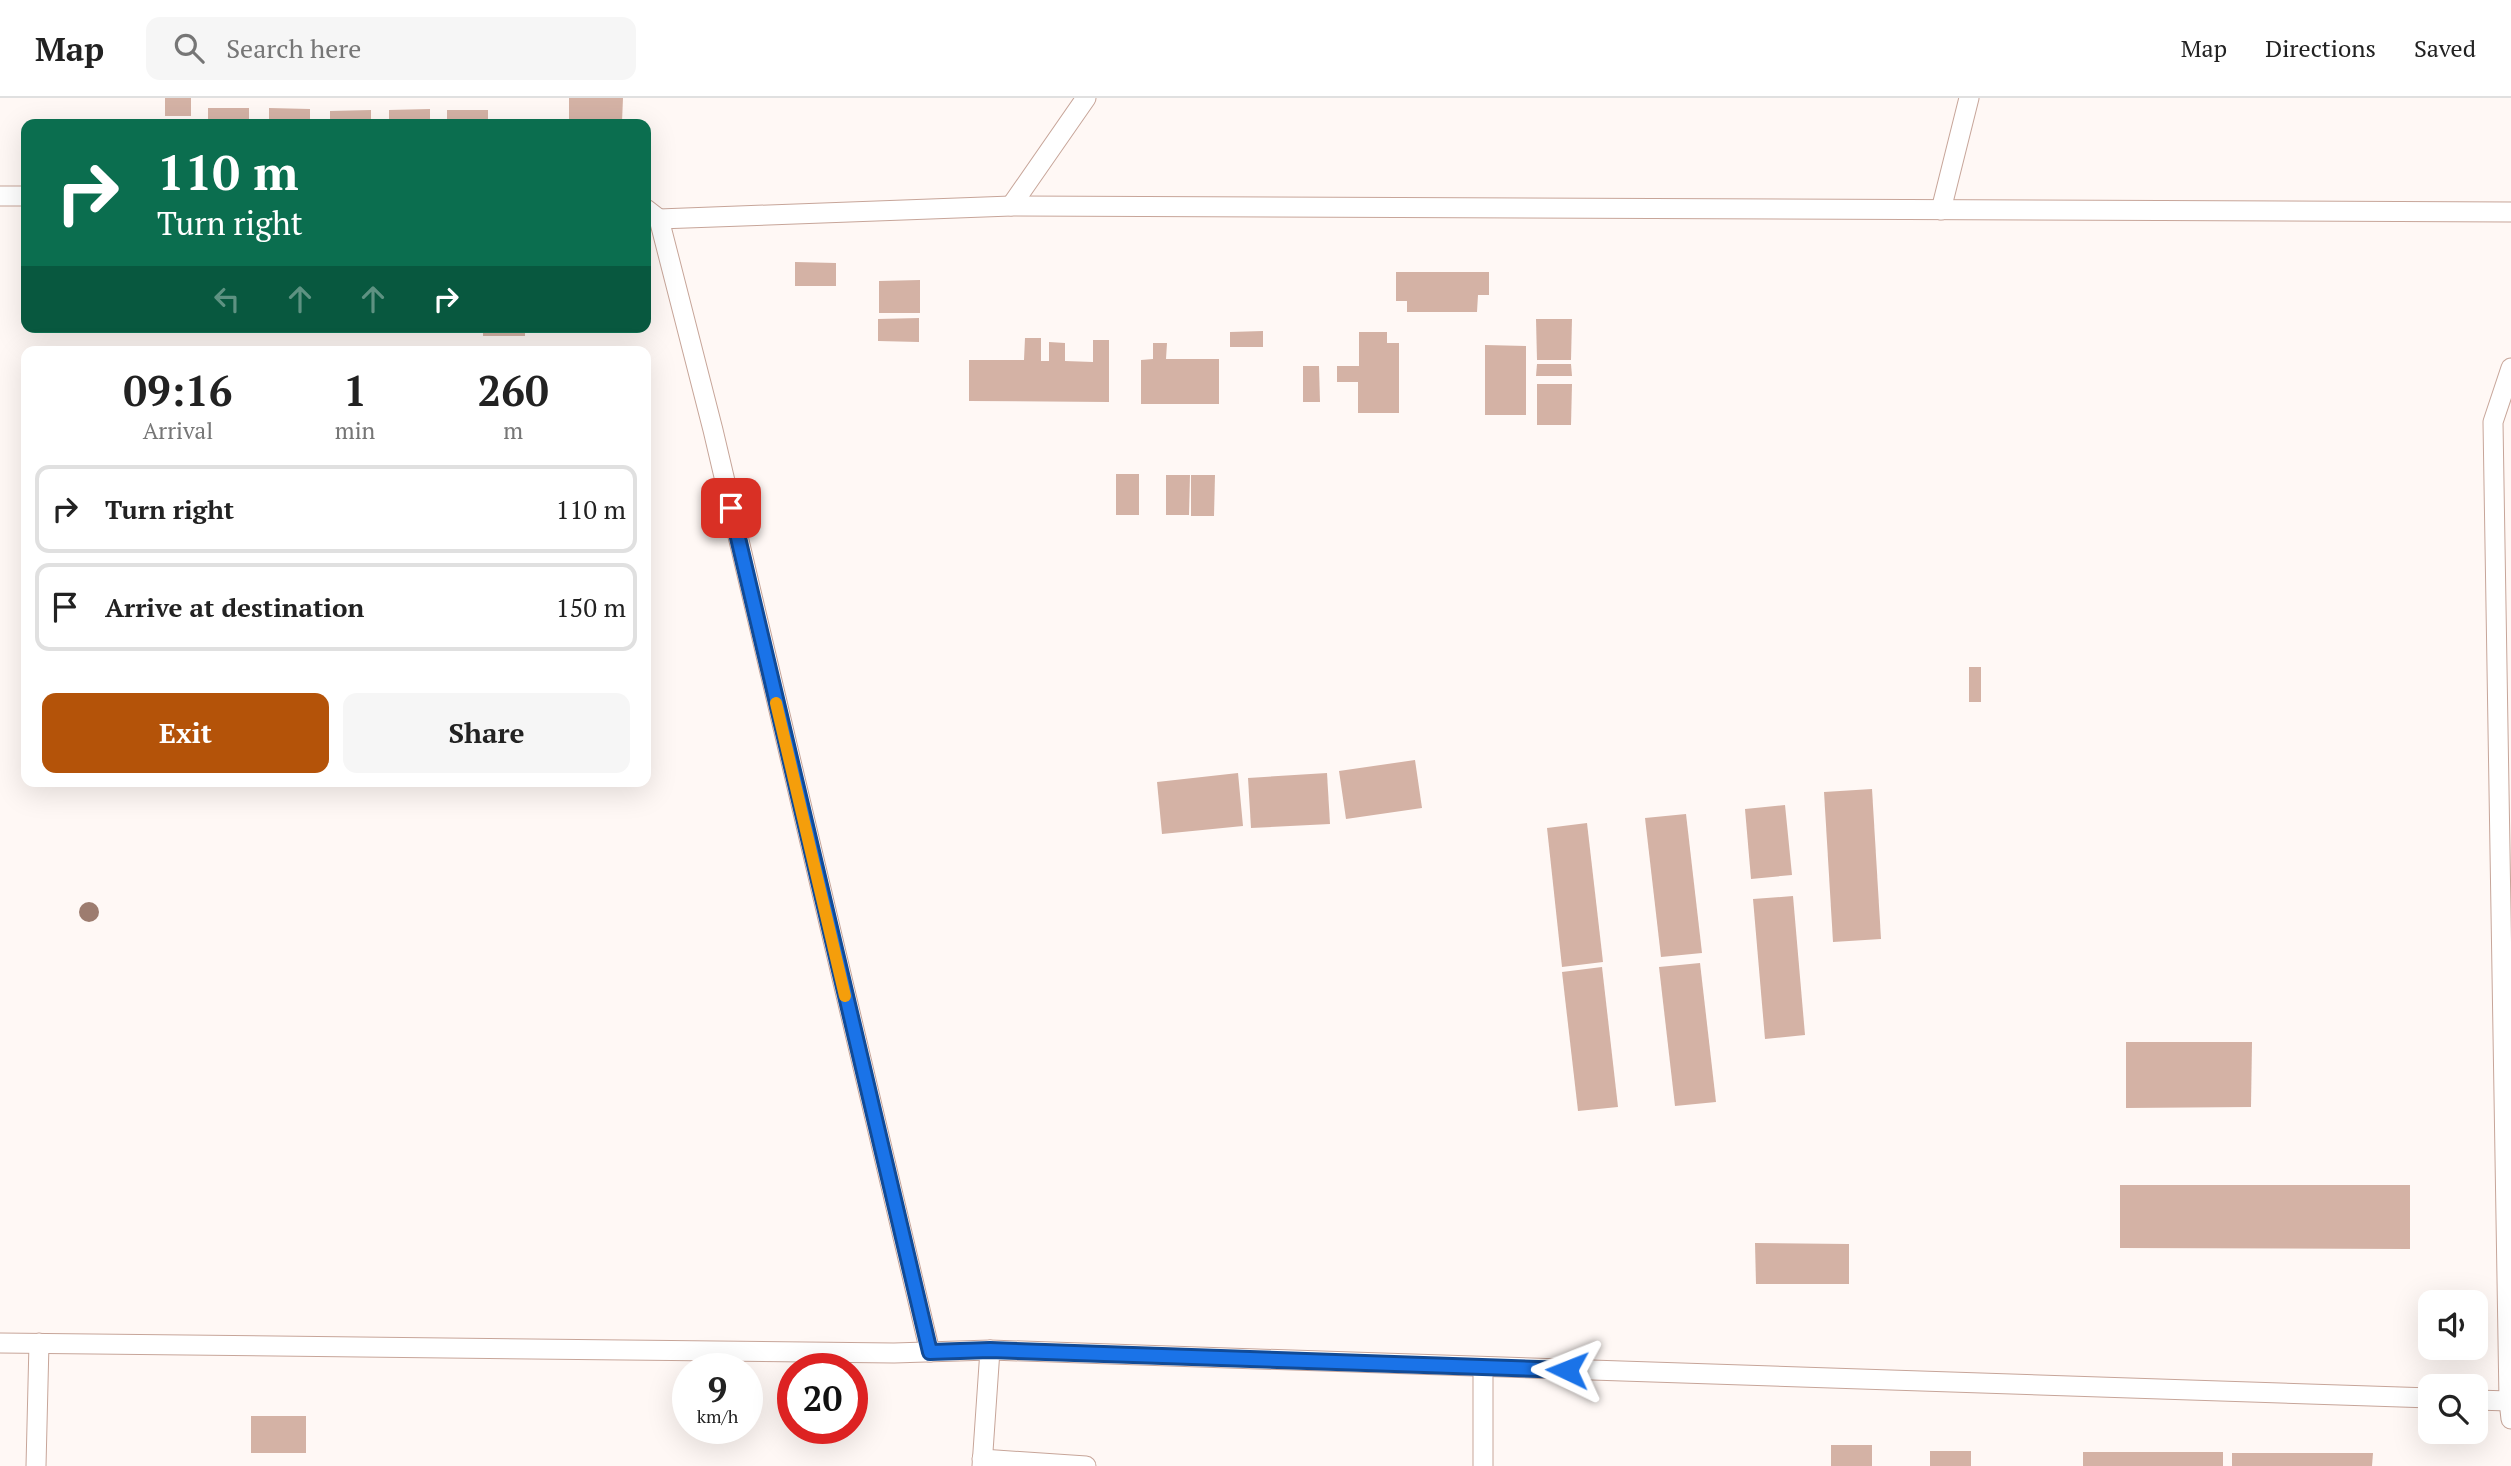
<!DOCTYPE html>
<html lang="en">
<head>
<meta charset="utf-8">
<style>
  body { margin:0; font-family:"PT Serif",serif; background:#f6f6f6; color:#222; height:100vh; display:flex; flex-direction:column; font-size:26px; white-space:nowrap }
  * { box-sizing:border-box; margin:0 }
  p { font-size:23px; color:#767676 }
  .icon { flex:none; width:38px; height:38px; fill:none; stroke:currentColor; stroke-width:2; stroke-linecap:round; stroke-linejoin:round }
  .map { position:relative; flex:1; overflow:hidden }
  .drawer { position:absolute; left:21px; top:248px; width:630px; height:441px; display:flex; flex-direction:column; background:#fff; border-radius:14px; box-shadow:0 7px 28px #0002 }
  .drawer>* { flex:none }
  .hud { position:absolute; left:21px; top:21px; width:630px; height:214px; border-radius:14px; box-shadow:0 7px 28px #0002; background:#0b6e4f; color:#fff; overflow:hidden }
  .fabs { position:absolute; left:2418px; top:1192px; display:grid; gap:14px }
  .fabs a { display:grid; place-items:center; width:70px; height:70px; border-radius:14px; background:#fff; box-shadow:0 7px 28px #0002; font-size:35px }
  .speed { position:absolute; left:672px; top:1255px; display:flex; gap:14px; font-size:35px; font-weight:700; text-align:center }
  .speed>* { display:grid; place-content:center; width:91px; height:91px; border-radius:50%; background:#fff; box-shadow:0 7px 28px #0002; line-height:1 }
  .speed small { font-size:18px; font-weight:400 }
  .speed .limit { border:10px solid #d22; background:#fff; color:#111 }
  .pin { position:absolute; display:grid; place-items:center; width:60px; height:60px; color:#fff; margin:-30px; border-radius:14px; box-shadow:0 4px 10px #0006 }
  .me { position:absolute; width:77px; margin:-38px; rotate:272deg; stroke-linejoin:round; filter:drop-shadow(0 0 5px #0008) }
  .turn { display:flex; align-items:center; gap:24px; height:147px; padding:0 21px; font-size:32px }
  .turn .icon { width:91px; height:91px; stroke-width:2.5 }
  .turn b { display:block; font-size:49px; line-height:60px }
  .lanes { display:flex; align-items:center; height:66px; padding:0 21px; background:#0003; justify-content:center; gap:35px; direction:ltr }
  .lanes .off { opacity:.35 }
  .eta { display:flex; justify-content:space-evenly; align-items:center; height:119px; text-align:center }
  .eta b { font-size:42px; font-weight:700; line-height:49px }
  .primary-button { display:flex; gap:14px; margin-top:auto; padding:14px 21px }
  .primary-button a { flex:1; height:80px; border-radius:14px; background:#b45309; color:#fff; font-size:28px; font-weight:700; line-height:80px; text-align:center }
  .primary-button a+a { background:#f6f6f6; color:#222 }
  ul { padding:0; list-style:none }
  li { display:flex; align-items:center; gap:21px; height:88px; margin:0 14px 10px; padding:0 7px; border:4px solid #e0e0e0; border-radius:14px }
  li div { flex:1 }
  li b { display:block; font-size:26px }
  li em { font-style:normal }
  header { display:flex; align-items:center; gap:42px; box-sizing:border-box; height:98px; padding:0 35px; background:#fff; border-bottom:2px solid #e0e0e0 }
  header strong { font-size:33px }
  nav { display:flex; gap:38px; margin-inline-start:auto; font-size:24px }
  .search { width:490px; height:63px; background:#f6f6f6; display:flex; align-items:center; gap:18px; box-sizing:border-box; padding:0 24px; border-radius:14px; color:#767676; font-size:26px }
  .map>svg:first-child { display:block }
</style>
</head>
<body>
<header>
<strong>Map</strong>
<div class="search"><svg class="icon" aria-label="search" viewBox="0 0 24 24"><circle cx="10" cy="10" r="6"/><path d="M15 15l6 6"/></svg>Search here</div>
<nav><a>Map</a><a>Directions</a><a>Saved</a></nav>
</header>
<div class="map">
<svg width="2511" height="1368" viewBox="0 0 2511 1368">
  <rect width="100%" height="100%" fill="#fff8f5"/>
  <g fill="#d4b2a5">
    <rect x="165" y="0" width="26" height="18"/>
    <path d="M569,0H623L622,24L569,25Z"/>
    <rect x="208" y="10" width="41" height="16"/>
    <path d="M269,10L310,11V26H269Z"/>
    <path d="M430,11V26H389V12Z"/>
    <path d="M371,12V26H330V13Z"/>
    <rect x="447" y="12" width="41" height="14"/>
    <path d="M795,164L836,165V188H795Z"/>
    <path d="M1396,174H1489V197H1478L1477,214H1407V203H1396Z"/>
    <path d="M920,182V215H879V183Z"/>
    <path d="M919,220V244L878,243V221Z"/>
    <path d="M1536,221H1572L1571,262H1537Z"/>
    <path d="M429,229H471V234L429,235Z"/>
    <rect x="483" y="229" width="42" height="9"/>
    <path d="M1263,233V249H1230V234Z"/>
    <path d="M1359,234H1387V245H1399V315H1358V284H1337V268H1359Z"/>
    <path d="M1025,240H1041V263H1049V244L1065,245V263L1093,264V242H1109V304L969,303V262H1024Z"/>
    <path d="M1153,245H1167L1166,261H1219V306H1141V262L1153,261Z"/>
    <path d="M1485,247L1526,248V317H1485Z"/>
    <path d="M1537,266H1571L1572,278H1536Z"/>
    <path d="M1303,268H1319L1320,304H1303Z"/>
    <path d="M1537,286H1572L1571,327H1537Z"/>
    <rect x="1116" y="376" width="23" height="41"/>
    <path d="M1166,377H1190L1189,417H1166Z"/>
    <path d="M1191,377H1215L1214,418H1191Z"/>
    <rect x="1969" y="569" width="12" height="35"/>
    <path d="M1415,662L1422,710L1346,721L1339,673Z"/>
    <path d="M1238,675L1243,728L1162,736L1157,684Z"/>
    <path d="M1327,675L1330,726L1251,730L1248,680Z"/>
    <path d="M1872,691L1881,841L1833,844L1824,694Z"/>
    <path d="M1785,707L1792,777L1751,781L1745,711Z"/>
    <path d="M1686,716L1702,855L1661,859L1645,720Z"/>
    <path d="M1587,725L1603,864L1562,869L1547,730Z"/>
    <path d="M1793,798L1805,937L1765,941L1753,801Z"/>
    <path d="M1700,865L1716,1004L1675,1008L1659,869Z"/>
    <path d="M1602,869L1618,1009L1578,1013L1562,874Z"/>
    <path d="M2126,944H2252L2251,1009L2126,1010Z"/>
    <path d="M2120,1087H2410V1151L2120,1150Z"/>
    <path d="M1755,1145L1849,1146V1186H1756Z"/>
    <rect x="251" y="1318" width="55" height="37"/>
    <rect x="1831" y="1347" width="41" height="21"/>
    <rect x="1930" y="1353" width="41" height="15"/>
    <rect x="2083" y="1354" width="140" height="14"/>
    <path d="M2232,1355H2373L2372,1368H2232Z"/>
  </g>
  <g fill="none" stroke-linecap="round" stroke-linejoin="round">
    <defs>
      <g id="service">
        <path d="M0,98H26"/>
        <path d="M1011,108L1086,0"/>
        <path d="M646,111L659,121L713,332L930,1254"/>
        <path d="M1941,112L1969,0"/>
        <path d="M659,121L1011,108L2511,114"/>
        <path d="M2511,270L2493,324L2509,1303L2511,1321"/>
        <path d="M0,1245L894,1255L990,1252L2431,1300"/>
        <path d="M2476,1302L2509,1303"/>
        <path d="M982,1361L1086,1368"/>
        <path d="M36,1368L39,1245"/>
        <path d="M982,1368L990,1252"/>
        <path d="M1483,1368V1269"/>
      </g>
    </defs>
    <use href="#service" stroke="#c7a599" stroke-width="21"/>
    <use href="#service" stroke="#fff" stroke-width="19"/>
  </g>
  <circle fill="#9d7c6f" cx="89" cy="814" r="10"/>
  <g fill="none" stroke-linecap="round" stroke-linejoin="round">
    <defs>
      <path id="route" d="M731,410L930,1254L990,1252L1567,1272"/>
    </defs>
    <use href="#route" stroke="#114b97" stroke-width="18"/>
    <use href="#route" stroke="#1a73e8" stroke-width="12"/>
    <path stroke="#f59e0b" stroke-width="12" d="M776,605L845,898"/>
  </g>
</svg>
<div class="fabs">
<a><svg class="icon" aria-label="sound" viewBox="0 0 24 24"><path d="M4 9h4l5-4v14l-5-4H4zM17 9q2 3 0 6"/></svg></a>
<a><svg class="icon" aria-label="search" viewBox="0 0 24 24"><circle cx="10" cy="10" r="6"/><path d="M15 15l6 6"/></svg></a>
</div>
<div class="speed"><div>9<small>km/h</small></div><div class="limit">20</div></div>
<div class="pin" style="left:731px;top:410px;background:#d93025"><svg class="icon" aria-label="arrive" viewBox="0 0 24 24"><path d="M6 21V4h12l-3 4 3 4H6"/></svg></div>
<svg class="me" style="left:1567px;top:1272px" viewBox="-20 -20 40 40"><path d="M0-17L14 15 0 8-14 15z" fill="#1a73e8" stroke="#fff" stroke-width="4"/></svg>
<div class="hud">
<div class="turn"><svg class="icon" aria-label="right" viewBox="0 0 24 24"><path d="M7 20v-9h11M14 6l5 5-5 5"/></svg><div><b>110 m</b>Turn right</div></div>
<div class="lanes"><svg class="icon off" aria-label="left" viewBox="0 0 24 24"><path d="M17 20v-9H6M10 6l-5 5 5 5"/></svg><svg class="icon off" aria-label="ahead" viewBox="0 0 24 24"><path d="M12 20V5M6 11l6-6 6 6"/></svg><svg class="icon off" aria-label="ahead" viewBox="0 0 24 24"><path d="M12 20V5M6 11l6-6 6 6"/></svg><svg class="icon" aria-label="right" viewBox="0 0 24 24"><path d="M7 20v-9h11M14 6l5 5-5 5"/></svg></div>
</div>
<section class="drawer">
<div class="eta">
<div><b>09:16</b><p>Arrival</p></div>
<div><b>1</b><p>min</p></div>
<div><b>260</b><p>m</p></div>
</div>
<ul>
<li><svg class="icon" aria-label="right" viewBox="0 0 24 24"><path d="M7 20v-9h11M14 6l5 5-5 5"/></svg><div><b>Turn right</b></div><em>110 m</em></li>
<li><svg class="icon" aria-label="arrive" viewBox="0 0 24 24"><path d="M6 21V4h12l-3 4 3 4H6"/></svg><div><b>Arrive at destination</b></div><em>150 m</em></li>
</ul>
<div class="primary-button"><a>Exit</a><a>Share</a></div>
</section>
</div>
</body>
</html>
